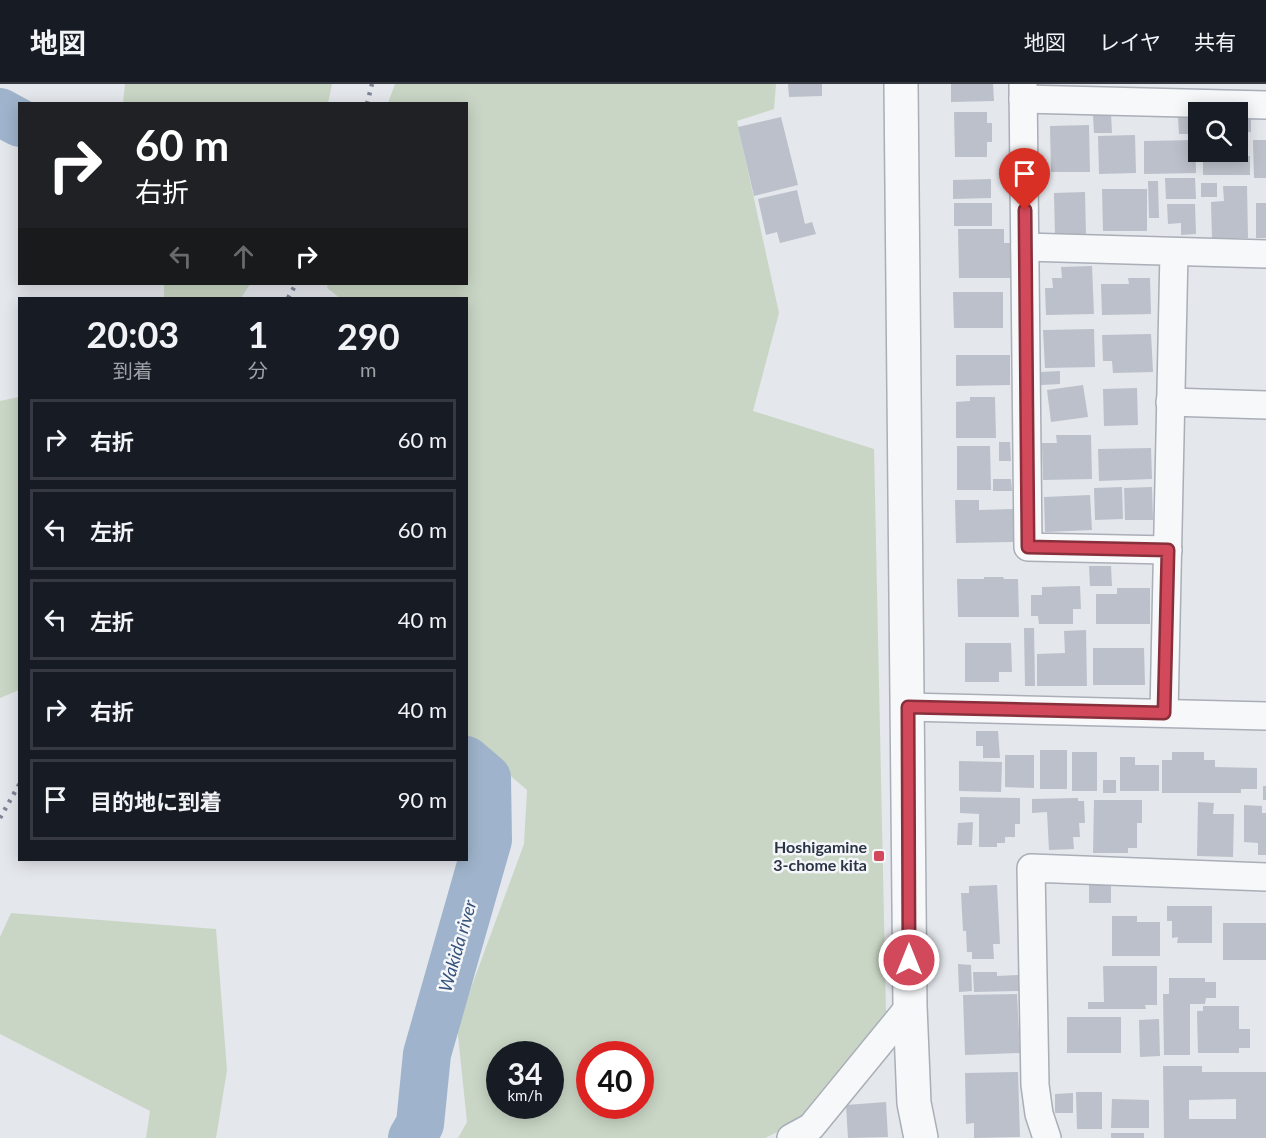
<!DOCTYPE html>
<html lang="ja">
<head>
<meta charset="utf-8">
<style>
  body { margin:0; font-family:Lato,"Noto Sans JP",sans-serif; background:#242831; color:#f1f3f6; height:100vh; display:flex; flex-direction:column; font-size:22px; white-space:nowrap }
  * { box-sizing:border-box; margin:0 }
  p { font-size:20px; color:#9ea1a6 }
  .icon { flex:none; width:33px; height:33px; fill:none; stroke:currentColor; stroke-width:2; stroke-linecap:round; stroke-linejoin:round }
  .map { position:relative; flex:1; overflow:hidden }
  .sheet { position:absolute; left:18px; top:213px; width:450px; height:564px; display:flex; flex-direction:column; background:#171b24; border-radius:0px; box-shadow:0 3px 15px #0003 }
  .sheet>* { flex:none }
  .guide { position:absolute; left:18px; top:18px; width:450px; height:183px; border-radius:0px; box-shadow:0 3px 15px #0003; background:#202124; color:#fff; overflow:hidden }
  .controls { position:absolute; left:1188px; top:18px; display:grid; gap:12px }
  .controls a { display:grid; place-items:center; width:60px; height:60px; border-radius:0px; background:#171b24; box-shadow:0 3px 15px #0003; font-size:30px }
  .speed { position:absolute; left:486px; top:957px; display:flex; gap:12px; font-size:30px; font-weight:700; text-align:center }
  .speed>* { display:grid; place-content:center; width:78px; height:78px; border-radius:50%; background:#171b24; box-shadow:0 3px 15px #0003; line-height:1 }
  .speed small { font-size:15px; font-weight:400 }
  .speed .limit { border:9px solid #d22; background:#fff; color:#111 }
  .pin { position:absolute; display:grid; place-items:center; width:51px; height:51px; color:#fff; margin:-62px -26px; border-radius:50% 50% 50% 0; rotate:-45deg; box-shadow:0 0 6px #0007 }
  .pin .icon { rotate:45deg }
  .me { position:absolute; width:66px; margin:-33px; rotate:0deg; stroke-linejoin:round; filter:drop-shadow(0 0 4px #0008) }
  .turn { display:flex; align-items:center; gap:21px; height:126px; padding:0 18px; font-size:27px }
  .turn .icon { width:78px; height:78px; stroke-width:2.5 }
  .turn b { display:block; font-size:42px; line-height:51px }
  .lanes { display:flex; align-items:center; height:57px; padding:0 18px; background:#0003; justify-content:center; gap:30px; direction:ltr }
  .lanes .off { opacity:.35 }
  .eta { display:flex; justify-content:space-evenly; align-items:center; height:102px; text-align:center }
  .eta b { font-size:36px; font-weight:700; line-height:42px }
  ul { padding:0; list-style:none }
  li { display:flex; align-items:center; gap:18px; height:81px; margin:0 12px 9px; padding:0 6px; border:3px solid #363941; border-radius:0px }
  li div { flex:1 }
  li b { display:block; font-size:22px }
  li em { font-style:normal }
  header { display:flex; align-items:center; gap:36px; box-sizing:border-box; height:84px; padding:0 30px; background:#171b24; border-bottom:2px solid #363941 }
  header strong { font-size:28px }
  nav { display:flex; gap:33px; margin-inline-start:auto; font-size:21px }
  .map>svg:first-child { display:block }
</style>
</head>
<body>
<header>
<strong>地図</strong>
<nav><a>地図</a><a>レイヤ</a><a>共有</a></nav>
</header>
<div class="map">
<svg width="1266" height="1054" viewBox="0 0 1266 1054">
  <rect width="100%" height="100%" fill="#e4e7ec"/>
  <g fill="#c9d6c5" fill-rule="evenodd">
    <path d="M125,0H332L328,19H123Z"/>
    <path d="M395,0H776L774,25L737,37L779,229L753,327L874,365L886,928L794,1040L765,1054H458L467,1038L457,942L524,760L527,706L467,655L466,214H340L327,204L328,200H466V20L388,19ZM500,970H550V1022H500ZM590,970H640V1022H590Z"/>
    <path d="M164,200H250L241,214H164Z"/>
    <path d="M19,313V606L0,614V317Z"/>
    <path d="M11,829L216,845L227,986L216,1054H146L150,1027L0,950V853Z"/>
  </g>
  <g fill="none" stroke-linecap="round" stroke-linejoin="round">
    <g stroke="#9fb4cc" stroke-width="48">
      <path d="M0,28L20,39"/>
      <path d="M412,1054L420,1040L427,970L488,756L487,694L466,676"/>
    </g>
  </g>
  <g fill="#bbc0ca" fill-rule="evenodd">
    <path d="M788,0H822V12L789,13Z"/>
    <path d="M951,0H993L994,17L951,18Z"/>
    <path d="M954,28H987V39H992V58H987V73H955Z"/>
    <path d="M1111,30L1112,49H1094L1093,31Z"/>
    <path d="M1178,32H1195V50H1179Z"/>
    <path d="M781,33L798,101L754,112L738,43Z"/>
    <path d="M1251,33V48L1238,49V34Z"/>
    <path d="M1089,41L1090,88H1051L1050,42Z"/>
    <path d="M1135,51L1136,89L1099,90L1098,52Z"/>
    <path d="M1195,56L1196,89L1144,90V57Z"/>
    <path d="M1253,56H1266V94H1254Z"/>
    <path d="M1203,68H1238V72H1250V91H1203Z"/>
    <path d="M1165,94H1195L1196,115H1166Z"/>
    <path d="M991,95V114L953,115V96Z"/>
    <path d="M1148,97H1158L1159,134H1149Z"/>
    <rect x="1201" y="99" width="16" height="14"/>
    <path d="M1223,102H1247L1248,154L1212,155L1211,118L1224,117Z"/>
    <path d="M1102,105H1147V147H1103Z"/>
    <path d="M797,106L805,140L812,138L816,150L780,159L777,148L766,151L758,115Z"/>
    <path d="M1085,108L1086,151L1055,152L1054,109Z"/>
    <rect x="954" y="119" width="38" height="23"/>
    <rect x="1256" y="119" width="10" height="35"/>
    <path d="M1167,120H1195L1196,150L1181,151V139L1168,140Z"/>
    <path d="M958,145H1004V159H1010V194H959Z"/>
    <path d="M1092,182L1094,230L1046,231L1045,204H1053L1052,194H1062L1061,183Z"/>
    <path d="M1128,194H1150L1151,230L1102,231L1101,200H1129Z"/>
    <path d="M953,208H1003V244H954Z"/>
    <path d="M1094,245L1095,283L1045,284L1043,246Z"/>
    <path d="M1151,250L1153,288L1113,289L1112,277H1103L1102,251Z"/>
    <path d="M956,271H1010V301L956,302Z"/>
    <path d="M1060,287V300L1041,301L1040,288Z"/>
    <path d="M1083,301L1088,333L1051,338L1047,306Z"/>
    <path d="M1137,304L1138,341L1104,342L1103,305Z"/>
    <path d="M970,313H995L996,354H956V318L970,317Z"/>
    <path d="M1056,351H1091L1092,395L1043,396L1042,359H1057Z"/>
    <path d="M999,358H1010L1011,377H999Z"/>
    <path d="M957,362H990L991,406H957Z"/>
    <path d="M1151,364L1152,395L1099,397L1098,365Z"/>
    <path d="M993,395H1011L1012,407H993Z"/>
    <path d="M1122,403L1123,435L1095,436L1094,404Z"/>
    <path d="M1152,403L1153,436H1125L1124,404Z"/>
    <path d="M1090,411L1092,446L1045,448L1044,413Z"/>
    <path d="M955,416H979V426L1013,425V458L956,459Z"/>
    <path d="M1089,482H1111L1112,502H1090Z"/>
    <path d="M984,493H1003L1004,495H1018L1019,533H958L957,495H984Z"/>
    <path d="M1080,502L1081,525H1073V540H1039L1038,532H1031V511H1042V503Z"/>
    <path d="M1117,504H1150V540H1096V510H1117Z"/>
    <path d="M1024,544H1034L1035,602H1025Z"/>
    <path d="M1086,546L1087,602H1037V570L1065,569L1064,547Z"/>
    <path d="M965,559H1011L1012,588H999V598H965Z"/>
    <path d="M1093,564H1144L1145,601H1093Z"/>
    <path d="M976,647H998L1000,674H983V662H976Z"/>
    <rect x="1040" y="666" width="27" height="39"/>
    <rect x="1072" y="668" width="25" height="39"/>
    <path d="M1172,668H1204V676H1215V683L1257,684V705H1241V709H1162V676H1172Z"/>
    <path d="M1005,671H1034V704L1005,703Z"/>
    <path d="M1120,673H1135V681H1159V707H1120Z"/>
    <path d="M959,677L1002,678L1001,708L959,707Z"/>
    <rect x="1103" y="696" width="13" height="13"/>
    <rect x="1263" y="702" width="3" height="14"/>
    <path d="M960,713L1020,714V740H1015V753H1005V759H997V763H979V730L960,729Z"/>
    <path d="M1078,714V717H1084L1085,739H1079L1080,753H1073L1074,765L1049,766L1047,728L1032,729V715Z"/>
    <path d="M1094,716H1142V739H1137V764H1128V769H1093Z"/>
    <path d="M1198,718L1214,719L1213,730H1234L1233,773L1197,772Z"/>
    <path d="M1244,721L1262,722V729H1266V771H1258V759L1244,758Z"/>
    <path d="M973,738L972,761H957L958,739Z"/>
    <rect x="1089" y="798" width="22" height="21"/>
    <path d="M997,801L1000,860H993L994,875H972V868H967L966,847H963L961,809H969V802Z"/>
    <path d="M1167,822H1212V859H1177L1178,853L1172,854V837H1167Z"/>
    <path d="M1112,832H1137V838H1160V872H1112Z"/>
    <rect x="1223" y="839" width="43" height="37"/>
    <path d="M958,880L971,881L972,907L959,908Z"/>
    <path d="M1103,882H1157V921H1145L1146,925H1088V918H1104Z"/>
    <path d="M973,888H997V892L1018,891L1019,907L974,908Z"/>
    <path d="M1169,894H1205V898H1216V914H1206L1205,920H1190V971H1164L1163,910H1169Z"/>
    <path d="M1017,910L1020,969L965,971L963,911Z"/>
    <path d="M1203,922H1239V945H1250V964H1239V969H1198L1197,927H1203Z"/>
    <rect x="1067" y="933" width="54" height="36"/>
    <path d="M1159,935L1160,972L1140,973L1139,936Z"/>
    <path d="M1163,982H1202V988H1266V1054H1164ZM1236,1015V1035H1189V1016Z"/>
    <path d="M1018,988L1020,1053L974,1054V1039L966,1040L965,989Z"/>
    <path d="M1076,1008H1102V1045H1077Z"/>
    <path d="M1073,1009V1029H1055V1010Z"/>
    <path d="M1112,1015L1149,1016V1044H1111Z"/>
    <path d="M886,1018L888,1053L848,1054L846,1021Z"/>
    <rect x="1111" y="1049" width="33" height="5"/>
  </g>
  <g fill="none" stroke-linecap="round" stroke-linejoin="round">
    <defs>
      <g id="minor">
        <path d="M1023,0L1028,463L1168,466"/>
        <path d="M1023,15L1266,21"/>
        <path d="M1025,163L1266,170"/>
        <path d="M1170,318L1266,321"/>
        <path d="M907,623L1266,632"/>
        <path d="M1164,629L1174,168"/>
        <path d="M791,1054L811,1043L910,922"/>
        <path d="M1047,1054L1039,1030L1035,1001L1031,784L1266,793"/>
      </g>
      <path id="tertiary" d="M901,0L910,922L914,1019L921,1054"/>
    </defs>
    <use href="#minor" stroke="#a9aeb7" stroke-width="30"/>
    <use href="#tertiary" stroke="#a9aeb7" stroke-width="36"/>
    <use href="#minor" stroke="#f7f8fa" stroke-width="27"/>
    <use href="#tertiary" stroke="#f7f8fa" stroke-width="33"/>
    <g stroke="#7d8696" stroke-width="4.5" stroke-dasharray="3 6" stroke-linecap="butt">
      <path d="M367,20L372,0"/>
      <path d="M288,214L296,200"/>
      <path d="M0,734L20,699"/>
    </g>
  </g>
  <g fill="none" stroke-linecap="round" stroke-linejoin="round">
    <defs>
      <path id="route" d="M909,876L908,623L1164,629L1168,466L1028,463L1025,126"/>
    </defs>
    <use href="#route" stroke="#882f3b" stroke-width="15"/>
    <use href="#route" stroke="#d1495b" stroke-width="10"/>
  </g>
  <rect fill="#d1495b" stroke="#f4f6f9" stroke-width="2" x="873" y="766" width="12" height="12" rx="3"/>
  <g text-anchor="middle" stroke-width="5" stroke-linejoin="round" paint-order="stroke">
    <g font-size="16" font-weight="bold" fill="#2b3445" stroke="#f4f6f9" text-anchor="end">
      <text x="867" y="769">Hoshigamine<tspan x="867" dy="18">3-chome kita</tspan></text>
    </g>
    <g font-size="18" font-style="italic" fill="#34527a" stroke="#f4f6f9">
      <text transform="translate(458 862) rotate(-74)" y="6">Wakida river</text>
    </g>
  </g>
</svg>
<div class="controls">
<a><svg class="icon" aria-label="search" viewBox="0 0 24 24"><circle cx="10" cy="10" r="6"/><path d="M15 15l6 6"/></svg></a>
</div>
<div class="speed"><div>34<small>km/h</small></div><div class="limit">40</div></div>
<div class="pin" style="left:1025px;top:126px;background:#d93025"><svg class="icon" aria-label="arrive" viewBox="0 0 24 24"><path d="M6 21V4h12l-3 4 3 4H6"/></svg></div>
<svg class="me" style="left:909px;top:876px" viewBox="-20 -20 40 40"><circle r="17" fill="#d1495b" stroke="#fff" stroke-width="3"/><path d="M0-11L8 9 0 5-8 9z" fill="#fff"/></svg>
<div class="guide">
<div class="turn"><svg class="icon" aria-label="right" viewBox="0 0 24 24"><path d="M7 20v-9h11M14 6l5 5-5 5"/></svg><div><b>60 m</b>右折</div></div>
<div class="lanes"><svg class="icon off" aria-label="left" viewBox="0 0 24 24"><path d="M17 20v-9H6M10 6l-5 5 5 5"/></svg><svg class="icon off" aria-label="ahead" viewBox="0 0 24 24"><path d="M12 20V5M6 11l6-6 6 6"/></svg><svg class="icon" aria-label="right" viewBox="0 0 24 24"><path d="M7 20v-9h11M14 6l5 5-5 5"/></svg></div>
</div>
<section class="sheet">
<div class="eta">
<div><b>20:03</b><p>到着</p></div>
<div><b>1</b><p>分</p></div>
<div><b>290</b><p>m</p></div>
</div>
<ul>
<li><svg class="icon" aria-label="right" viewBox="0 0 24 24"><path d="M7 20v-9h11M14 6l5 5-5 5"/></svg><div><b>右折</b></div><em>60 m</em></li>
<li><svg class="icon" aria-label="left" viewBox="0 0 24 24"><path d="M17 20v-9H6M10 6l-5 5 5 5"/></svg><div><b>左折</b></div><em>60 m</em></li>
<li><svg class="icon" aria-label="left" viewBox="0 0 24 24"><path d="M17 20v-9H6M10 6l-5 5 5 5"/></svg><div><b>左折</b></div><em>40 m</em></li>
<li><svg class="icon" aria-label="right" viewBox="0 0 24 24"><path d="M7 20v-9h11M14 6l5 5-5 5"/></svg><div><b>右折</b></div><em>40 m</em></li>
<li><svg class="icon" aria-label="arrive" viewBox="0 0 24 24"><path d="M6 21V4h12l-3 4 3 4H6"/></svg><div><b>目的地に到着</b></div><em>90 m</em></li>
</ul>
</section>
</div>
</body>
</html>
